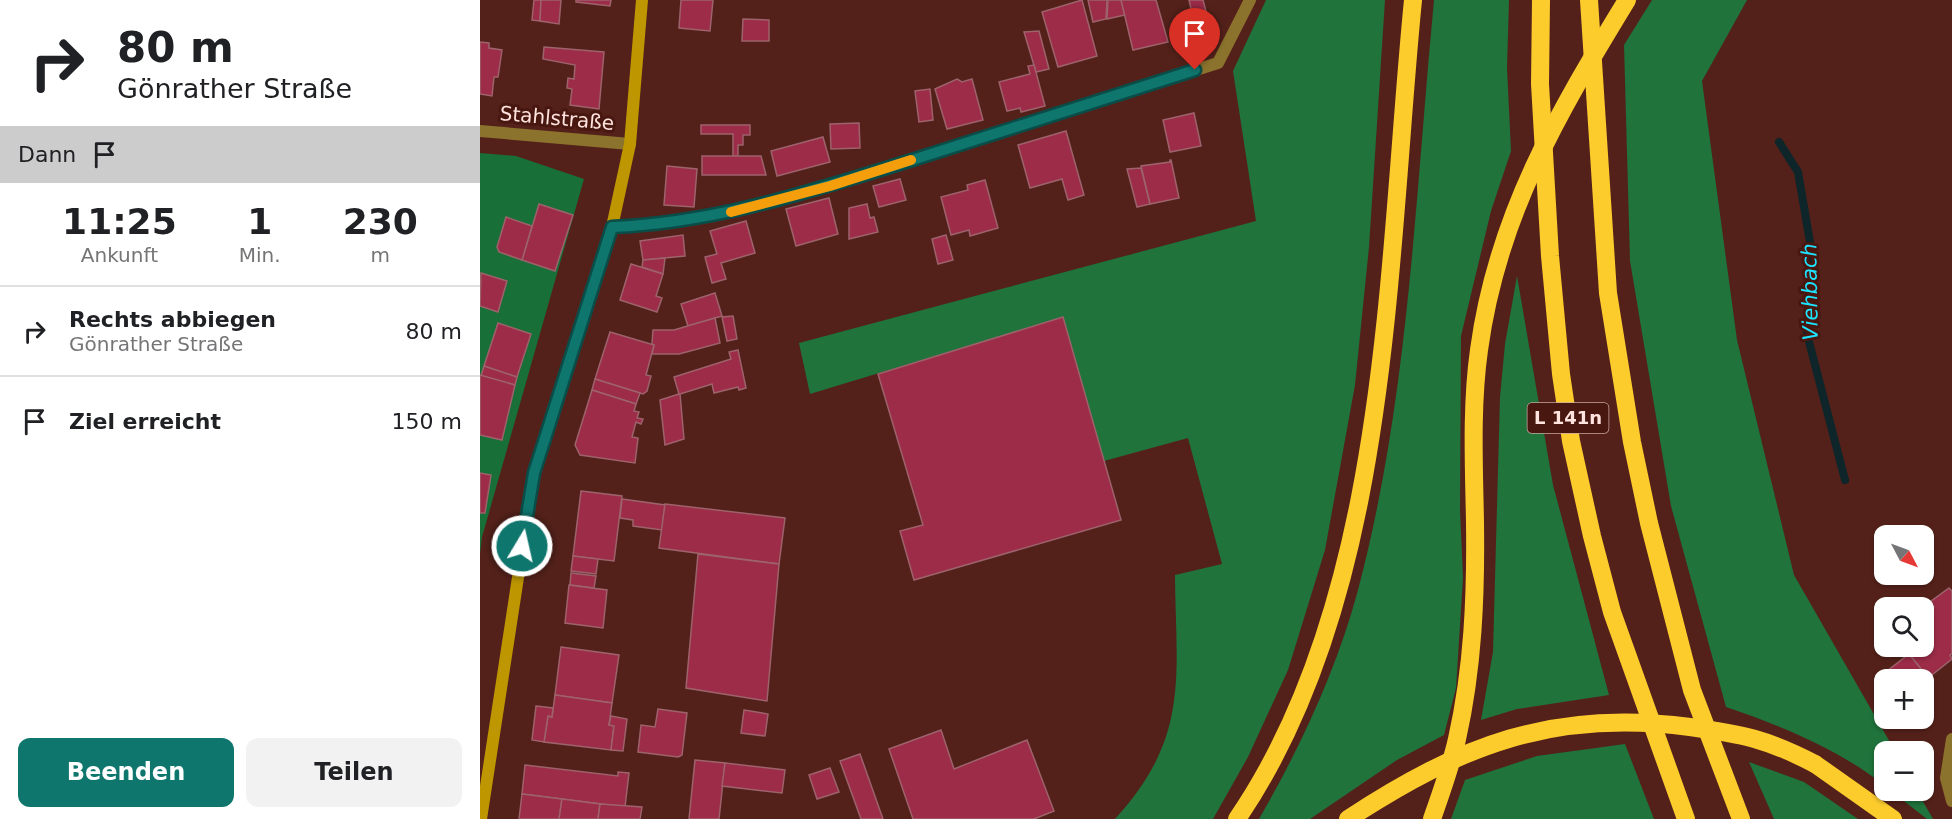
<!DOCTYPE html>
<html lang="de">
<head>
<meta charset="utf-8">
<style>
  body { margin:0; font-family:"DejaVu Sans",sans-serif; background:#f2f2f2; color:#202124; height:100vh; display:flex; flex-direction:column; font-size:22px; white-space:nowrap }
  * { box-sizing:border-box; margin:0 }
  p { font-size:20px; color:#757577 }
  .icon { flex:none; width:33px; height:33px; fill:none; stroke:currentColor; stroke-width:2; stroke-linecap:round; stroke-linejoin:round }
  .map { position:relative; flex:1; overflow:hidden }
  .side { display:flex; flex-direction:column; background:#fff; width:480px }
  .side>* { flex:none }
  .banner { background:#fff; color:#202124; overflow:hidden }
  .needle { width:39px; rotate:131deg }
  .tools { position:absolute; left:1394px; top:525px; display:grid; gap:12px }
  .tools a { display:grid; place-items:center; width:60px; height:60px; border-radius:12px; background:#fff; box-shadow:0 2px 4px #0004; font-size:30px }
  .pin { position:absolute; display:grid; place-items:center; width:51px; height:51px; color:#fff; margin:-62px -26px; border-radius:50% 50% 50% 0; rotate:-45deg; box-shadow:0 0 6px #0007 }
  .pin .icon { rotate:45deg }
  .me { position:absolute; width:66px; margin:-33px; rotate:9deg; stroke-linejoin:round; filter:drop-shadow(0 0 4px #0008) }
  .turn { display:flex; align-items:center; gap:21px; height:126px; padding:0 18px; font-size:27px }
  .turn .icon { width:78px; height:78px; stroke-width:2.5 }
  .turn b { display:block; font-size:42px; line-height:51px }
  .then { display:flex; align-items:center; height:57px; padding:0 18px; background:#0003; gap:12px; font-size:22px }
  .eta { display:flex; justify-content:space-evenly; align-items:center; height:102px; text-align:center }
  .eta b { font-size:36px; font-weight:800; line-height:42px }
  .primary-button { display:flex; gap:12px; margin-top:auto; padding:12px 18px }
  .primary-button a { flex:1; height:69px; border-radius:12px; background:#0f766e; color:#fff; font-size:24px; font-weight:800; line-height:69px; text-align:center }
  .primary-button a+a { background:#f2f2f2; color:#202124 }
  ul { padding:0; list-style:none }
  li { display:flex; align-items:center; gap:18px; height:90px; padding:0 18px; border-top:2px solid #e0e0e0 }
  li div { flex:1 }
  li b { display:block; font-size:22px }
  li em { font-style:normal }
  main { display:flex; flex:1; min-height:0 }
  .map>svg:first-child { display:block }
</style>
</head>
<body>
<main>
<section class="side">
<div class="banner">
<div class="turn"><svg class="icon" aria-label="right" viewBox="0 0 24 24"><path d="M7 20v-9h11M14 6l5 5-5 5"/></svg><div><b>80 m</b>Gönrather Straße</div></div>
<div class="then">Dann<svg class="icon" aria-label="arrive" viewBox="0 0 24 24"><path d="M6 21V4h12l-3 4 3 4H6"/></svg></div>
</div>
<div class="eta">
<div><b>11:25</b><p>Ankunft</p></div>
<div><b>1</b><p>Min.</p></div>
<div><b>230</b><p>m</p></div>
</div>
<ul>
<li><svg class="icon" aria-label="right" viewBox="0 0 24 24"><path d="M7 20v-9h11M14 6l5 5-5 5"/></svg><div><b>Rechts abbiegen</b><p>Gönrather Straße</p></div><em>80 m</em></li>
<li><svg class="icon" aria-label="arrive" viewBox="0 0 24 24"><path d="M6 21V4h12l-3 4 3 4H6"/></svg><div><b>Ziel erreicht</b></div><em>150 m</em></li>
</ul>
<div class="primary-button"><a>Beenden</a><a>Teilen</a></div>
</section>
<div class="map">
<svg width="1472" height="819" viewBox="0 0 1472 819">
  <rect width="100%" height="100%" fill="#54211a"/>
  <path fill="#186f37" d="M0,153L36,156L104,179L2,537L0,554Z"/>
  <g fill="#1f733b">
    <path d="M786,0H905L889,247L875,385L845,550L808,670L768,757L733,819H635C710,737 696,678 695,575L742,564L708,438L624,461L583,317L330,394L319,343L776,221L753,71Z"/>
    <path d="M954,0H1029L1027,68L1031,151L1011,211L981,336L980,510L983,578L976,688L964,735L917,760L830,819H779C820,748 857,669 878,590C929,397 935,198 954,0Z"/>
    <path d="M1172,0H1267L1222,81L1257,340L1314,575L1415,751L1404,752V785C1356,748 1302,726 1246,707L1191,506L1150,261L1144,45Z"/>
    <path d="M1037,276L1073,485L1129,695L1037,709L1001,720L1013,652L1020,397L1025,344Z"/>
    <path d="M1145,744L1174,819H971L985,780L1057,756Z"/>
    <path d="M1269,762L1324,782L1378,819H1294Z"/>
    <path d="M1411,791H1437L1453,819H1447Z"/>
  </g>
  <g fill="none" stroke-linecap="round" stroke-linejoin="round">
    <path stroke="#0e2529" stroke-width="8" d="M1299,142L1318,172L1331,248L1327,334L1365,480"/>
  </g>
  <g fill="#9c2c48" stroke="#9d626b" stroke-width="1.5">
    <path d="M54,0H61L60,21L52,20Z"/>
    <path d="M61,0H81L79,24L60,21Z"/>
    <path d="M96,0H131L130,6L96,2Z"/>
    <path d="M201,0H233L230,31L199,28Z"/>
    <path d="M602,0L617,56L578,67L562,12Z"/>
    <path d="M608,0H627L626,19L613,22Z"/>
    <path d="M628,0H641L645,15L627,19Z"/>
    <path d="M641,0H676L688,42L653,50Z"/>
    <path d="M709,0H723L728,19L714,22Z"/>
    <path d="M263,19L289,20V41H262Z"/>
    <path d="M559,31L569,69L556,72L544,32Z"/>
    <path d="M0,42L9,43V48L22,50L18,77H14L12,96L0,94Z"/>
    <path d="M64,47L124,52L119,109L90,105L92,89L87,88L88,78L94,79L95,65L63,59Z"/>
    <path d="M554,65L565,106L541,112L540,108L527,111L519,82L550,74L548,66Z"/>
    <path d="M477,79L482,82L492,79L503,120L467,129L455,89Z"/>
    <path d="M450,89L453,120L439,122L435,91Z"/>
    <path d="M714,113L721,146L690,152L683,120Z"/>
    <path d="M379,123L380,148L351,149L350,124Z"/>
    <path d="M221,125H270V135H263V145H258V156H253V134H221Z"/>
    <path d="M586,131L604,195L588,200L582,179L550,188L538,145Z"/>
    <path d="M343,137L350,162L297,176L291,151Z"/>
    <path d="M222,156H281L286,175H222Z"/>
    <path d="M690,160H691L699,198L670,204L661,166L690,162Z"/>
    <path d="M187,166L217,169L214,207L184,205Z"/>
    <path d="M661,168L670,204L657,207L647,169Z"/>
    <path d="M420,179L426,200L399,207L393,186Z"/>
    <path d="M505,180L518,228L490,236L489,230L471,235L461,197L488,190L487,185Z"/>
    <path d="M349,198L358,234L316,246L306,209Z"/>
    <path d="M59,204L93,215L75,271L42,260Z"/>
    <path d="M387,204L390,218L394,217L398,232L369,239V208Z"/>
    <path d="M26,217L52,226L42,260L19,252L17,247Z"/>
    <path d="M266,221L275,253L241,263L246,279L232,283L225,257L237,254L230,231Z"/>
    <path d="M203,235L205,256L163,260L160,241Z"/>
    <path d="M466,235L473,260L458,264L452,239Z"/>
    <path d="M185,258L183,274L162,267L163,260Z"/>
    <path d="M151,264L183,274L176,296L182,298L177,312L140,300Z"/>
    <path d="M1,273L27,281L18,312L0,306Z"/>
    <path d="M235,293L242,316L208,326L201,304Z"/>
    <path d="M253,316L257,339L247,341L242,317Z"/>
    <path d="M583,317L641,520L434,580L420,531L443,525L398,374Z"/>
    <path d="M235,318L240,343L199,354H172L174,345L172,344L173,330H194Z"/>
    <path d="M18,323L51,334L37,377L4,366Z"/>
    <path d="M130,332L174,345L166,375L171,376L167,391L163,394L115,379Z"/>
    <path d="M258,350L266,388L259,390L258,387L234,393L232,384L200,394L204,439L185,445L180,400L199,394L194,377L251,359L249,352Z"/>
    <path d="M4,366L37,377L35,385L1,376Z"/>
    <path d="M0,375L35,385L22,440L0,435Z"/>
    <path d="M115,379L160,393L156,404L112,390Z"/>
    <path d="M112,390L156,404L154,411L159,412L157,418L163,419L161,424L156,422L152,437L158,438L155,463L100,455L95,445Z"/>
    <path d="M0,473L11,475L5,513H0Z"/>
    <path d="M101,491L142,496L134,561L93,556Z"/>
    <path d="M142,499L185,505L182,530L153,526V520L140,518Z"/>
    <path d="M185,504L305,518L299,564L179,548Z"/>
    <path d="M218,554L299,564L287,701L206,688Z"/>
    <path d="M93,556L118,559L116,574L91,571Z"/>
    <path d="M91,573L116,576L114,588L90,585Z"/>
    <path d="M89,585L127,590L123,628L85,623Z"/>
    <path d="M1469,588L1472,591V654L1470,655L1472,659L1448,678L1423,646H1443V621L1446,619L1443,616L1454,607L1450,602Z"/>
    <path d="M81,647L139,655L132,703L75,695Z"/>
    <path d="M1429,654L1446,675L1441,680H1406L1402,675Z"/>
    <path d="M75,695L132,703L129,725L134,726L131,750L64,742L68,716L72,717Z"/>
    <path d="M56,706L73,708L72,717L68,716L64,742L52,740Z"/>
    <path d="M178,709L207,713L202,755L198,757L158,752L161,725L175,727Z"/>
    <path d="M264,710L288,714L285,736L261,733Z"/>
    <path d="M131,716L147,719L143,751L131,750L134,726L129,725Z"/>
    <path d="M461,730L474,769L547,740L574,811L554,819H433L409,749Z"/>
    <path d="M380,754L403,819H381L360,761Z"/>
    <path d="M215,760L245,763L239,819H209Z"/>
    <path d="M245,763L305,770L302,793L242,786Z"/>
    <path d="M45,765L138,776V772L149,773L145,807L42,794Z"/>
    <path d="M350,768L359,792L337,799L329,775Z"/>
    <path d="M42,794L82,799L79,819H39Z"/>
    <path d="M82,799L120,804L118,819H79Z"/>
    <path d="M120,804L162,807L160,819H118Z"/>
  </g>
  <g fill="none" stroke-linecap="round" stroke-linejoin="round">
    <g stroke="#8b732d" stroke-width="12">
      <path d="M0,131L150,144"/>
      <path d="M132,227C239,223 341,188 442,156C541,125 639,94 738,63L770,0"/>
      <path d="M1472,739L1466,778L1472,801"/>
    </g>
    <path stroke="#bd9600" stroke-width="12" d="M1,819L54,473L132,227L150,144L162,0"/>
    <g stroke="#fccc2d" stroke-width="18">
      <path d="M1061,0L1060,84L1070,256L1081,374L1091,441L1112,536L1132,612L1206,819"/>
      <path d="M1109,0L1128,293L1152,442L1169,523L1212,690L1261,819"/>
      <path d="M1335,764L1413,819"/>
      <path d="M757,819C910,596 907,261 933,0"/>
      <path d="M952,819C961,793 971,766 977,739C993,668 996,596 995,523"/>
    </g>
    <g stroke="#fccc2d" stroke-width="18">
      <path d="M995,523C994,466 991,407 999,350C1017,216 1078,113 1147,0"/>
      <path d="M868,819C981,745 1073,709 1210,727C1262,734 1287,739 1335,764"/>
    </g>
  </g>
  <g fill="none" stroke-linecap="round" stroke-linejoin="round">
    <defs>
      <path id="route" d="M42,546L54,473L132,227C235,223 331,191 429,161C524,131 620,100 715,70"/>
    </defs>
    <use href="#route" stroke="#0a4d48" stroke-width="15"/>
    <use href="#route" stroke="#0f766e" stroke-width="10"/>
    <path stroke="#f59e0b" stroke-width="10" d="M251,212L350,186L431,160"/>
  </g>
  <g text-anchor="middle" stroke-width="6" stroke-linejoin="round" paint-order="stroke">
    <rect fill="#481710" stroke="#c8a6a0" stroke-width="1.5" x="1047.5" y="403" width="81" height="30" rx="4.5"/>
    <g font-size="18" font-weight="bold" fill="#ffe3de">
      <text x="1088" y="424">L 141n</text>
    </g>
    <g font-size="20" fill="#ffe3de" stroke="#481710">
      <text transform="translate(77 118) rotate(5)" y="7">Stahlstraße</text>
    </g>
    <g font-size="21" font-style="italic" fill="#1de4ff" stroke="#481710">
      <text transform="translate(1330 292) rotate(-91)" y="7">Viehbach</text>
    </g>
  </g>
</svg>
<div class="tools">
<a><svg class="needle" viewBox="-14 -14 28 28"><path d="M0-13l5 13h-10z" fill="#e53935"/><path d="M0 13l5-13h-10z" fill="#757577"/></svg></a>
<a><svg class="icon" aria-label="search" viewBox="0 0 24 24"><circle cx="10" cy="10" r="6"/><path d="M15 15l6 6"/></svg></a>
<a>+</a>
<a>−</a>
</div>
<div class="pin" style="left:715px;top:70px;background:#d93025"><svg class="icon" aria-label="arrive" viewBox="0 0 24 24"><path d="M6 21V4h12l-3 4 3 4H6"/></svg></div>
<svg class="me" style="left:42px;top:546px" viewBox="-20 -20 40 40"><circle r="17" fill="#0f766e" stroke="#fff" stroke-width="3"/><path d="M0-11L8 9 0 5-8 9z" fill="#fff"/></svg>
</div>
</main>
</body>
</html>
